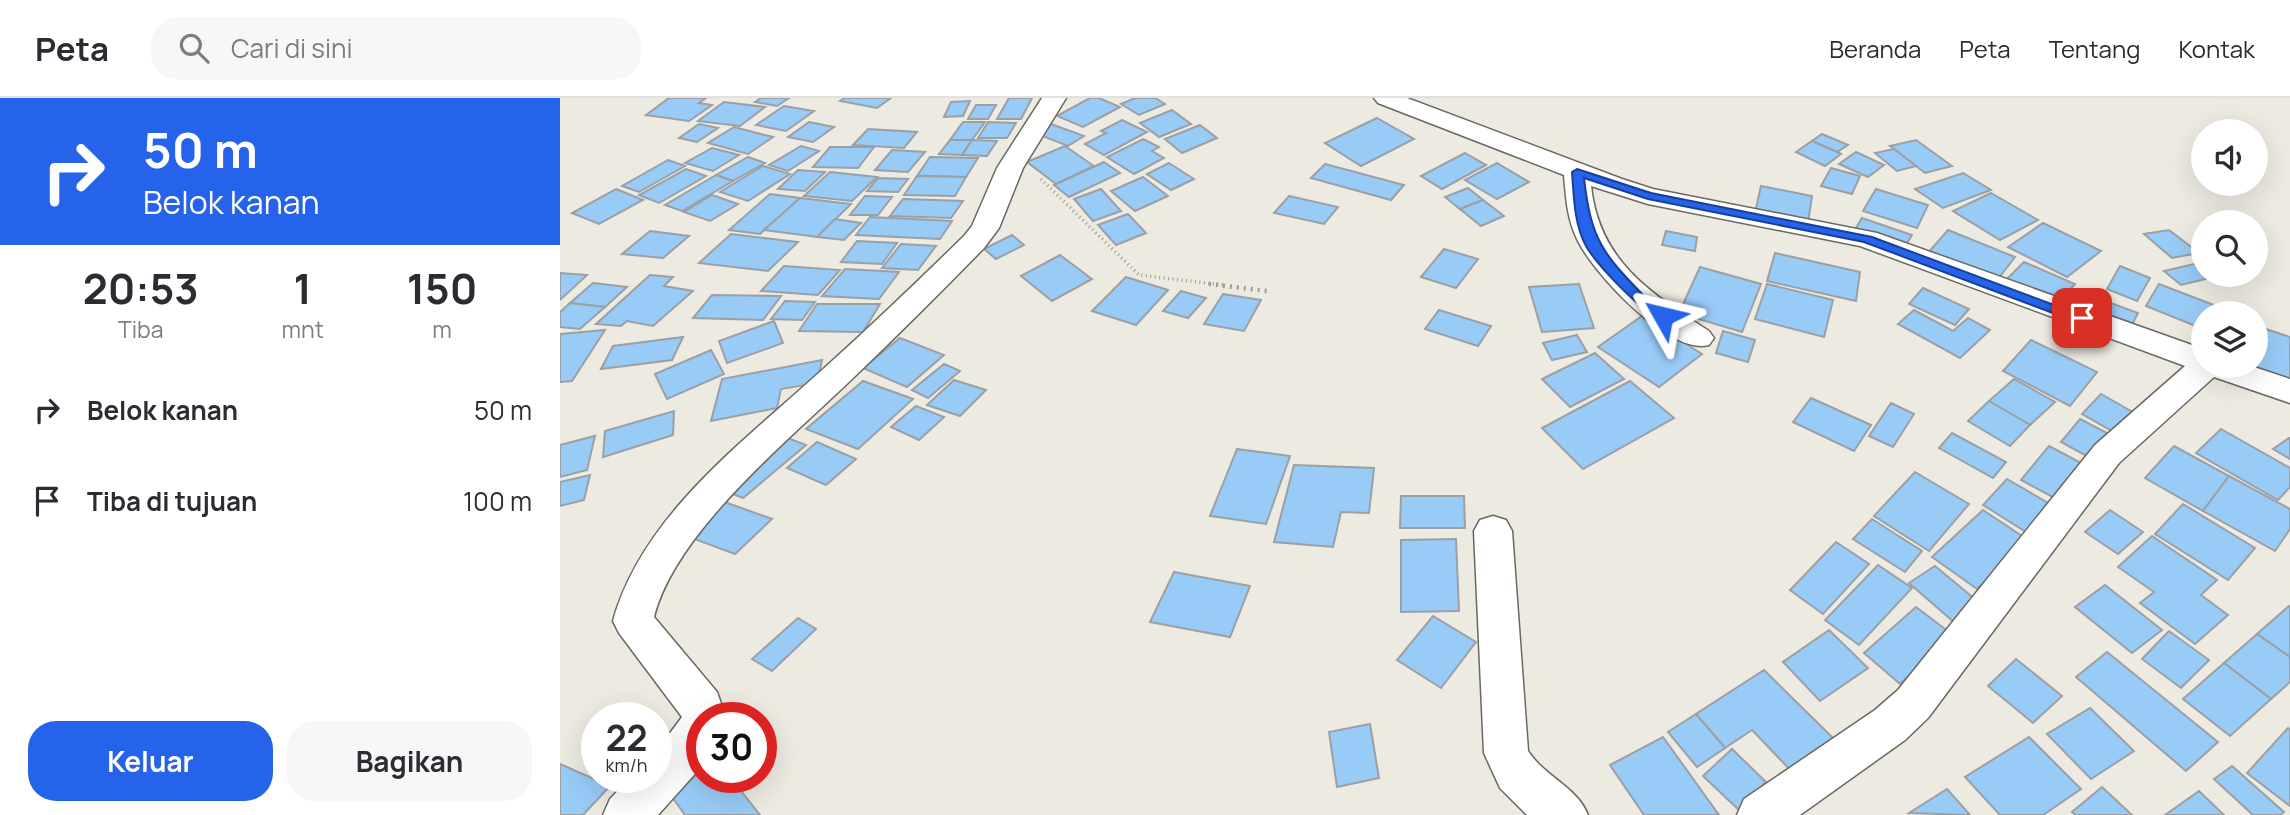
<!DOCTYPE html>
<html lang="id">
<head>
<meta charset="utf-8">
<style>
  body { margin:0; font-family:Manrope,sans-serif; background:#f7f7f7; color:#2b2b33; height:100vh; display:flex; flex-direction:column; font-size:26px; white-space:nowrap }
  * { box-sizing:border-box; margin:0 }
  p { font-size:23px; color:#7c7c81 }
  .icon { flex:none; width:38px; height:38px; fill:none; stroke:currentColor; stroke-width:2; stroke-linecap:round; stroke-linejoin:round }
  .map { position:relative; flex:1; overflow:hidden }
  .details { display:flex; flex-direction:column; background:#fff; width:560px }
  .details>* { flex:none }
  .top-card { background:#2563eb; color:#fff; overflow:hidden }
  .buttons { position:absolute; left:1631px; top:21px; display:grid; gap:14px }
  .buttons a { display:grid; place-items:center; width:77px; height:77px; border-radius:50%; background:#fff; box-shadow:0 7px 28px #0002; font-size:35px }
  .speed { position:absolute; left:21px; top:604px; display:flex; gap:14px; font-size:35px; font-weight:700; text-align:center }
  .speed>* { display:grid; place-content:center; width:91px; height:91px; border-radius:50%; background:#fff; box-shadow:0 7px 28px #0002; line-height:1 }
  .speed small { font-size:18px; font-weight:400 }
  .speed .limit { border:10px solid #d22; background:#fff; color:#111 }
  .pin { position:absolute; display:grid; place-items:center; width:60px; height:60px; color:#fff; margin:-30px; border-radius:14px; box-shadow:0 4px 10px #0006 }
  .me { position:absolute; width:77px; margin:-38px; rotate:307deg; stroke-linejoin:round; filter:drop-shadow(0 0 5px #0008) }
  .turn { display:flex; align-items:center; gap:24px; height:147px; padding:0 28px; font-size:32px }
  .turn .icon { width:91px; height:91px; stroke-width:2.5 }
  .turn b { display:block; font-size:49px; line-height:60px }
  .eta { display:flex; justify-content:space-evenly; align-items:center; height:119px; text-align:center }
  .eta b { font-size:42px; font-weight:700; line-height:49px }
  .primary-button { display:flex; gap:14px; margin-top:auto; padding:14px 28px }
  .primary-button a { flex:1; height:80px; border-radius:28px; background:#2563eb; color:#fff; font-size:28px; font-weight:700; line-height:80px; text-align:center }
  .primary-button a+a { background:#f7f7f7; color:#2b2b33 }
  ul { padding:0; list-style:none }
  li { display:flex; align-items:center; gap:21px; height:91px; padding:0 28px }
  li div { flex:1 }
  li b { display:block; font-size:26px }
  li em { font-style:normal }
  header { display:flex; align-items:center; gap:42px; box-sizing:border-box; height:98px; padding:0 35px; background:#fff; border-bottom:2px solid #e1e1e2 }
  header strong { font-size:33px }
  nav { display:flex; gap:38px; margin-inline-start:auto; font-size:24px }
  .search { width:490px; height:63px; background:#f7f7f7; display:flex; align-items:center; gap:18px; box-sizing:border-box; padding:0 24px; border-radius:28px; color:#7c7c81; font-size:26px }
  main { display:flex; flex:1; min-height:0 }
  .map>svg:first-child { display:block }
</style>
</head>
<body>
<header>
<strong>Peta</strong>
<div class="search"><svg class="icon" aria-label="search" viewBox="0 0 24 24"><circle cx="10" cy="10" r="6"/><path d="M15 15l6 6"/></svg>Cari di sini</div>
<nav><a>Beranda</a><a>Peta</a><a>Tentang</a><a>Kontak</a></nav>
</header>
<main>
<section class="details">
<div class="top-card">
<div class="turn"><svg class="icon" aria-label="right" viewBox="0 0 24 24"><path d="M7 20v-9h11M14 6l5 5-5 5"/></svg><div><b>50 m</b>Belok kanan</div></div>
</div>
<div class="eta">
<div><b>20:53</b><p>Tiba</p></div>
<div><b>1</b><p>mnt</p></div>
<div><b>150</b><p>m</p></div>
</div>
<ul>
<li><svg class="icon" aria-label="right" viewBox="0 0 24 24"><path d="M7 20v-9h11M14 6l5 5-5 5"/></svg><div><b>Belok kanan</b></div><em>50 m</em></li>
<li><svg class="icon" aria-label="arrive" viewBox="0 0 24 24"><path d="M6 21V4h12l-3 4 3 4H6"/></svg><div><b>Tiba di tujuan</b></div><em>100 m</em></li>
</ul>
<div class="primary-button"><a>Keluar</a><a>Bagikan</a></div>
</section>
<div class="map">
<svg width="1730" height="717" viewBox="0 0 1730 717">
  <rect width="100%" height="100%" fill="#eceae1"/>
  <g fill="#99cbf7" stroke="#9aa0a6" stroke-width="2">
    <path d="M109,0H146L139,5L152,7L129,23L86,17Z"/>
    <path d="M201,0H229L217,8L195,4Z"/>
    <path d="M284,0H331L317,10L280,3Z"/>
    <path d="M449,0H472L461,21H437Z"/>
    <path d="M530,0H539L560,9L523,29L497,18Z"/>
    <path d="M575,0H595L605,6L579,17L561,6Z"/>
    <path d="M410,3L403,18L384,19L391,4Z"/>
    <path d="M164,4L205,9L180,28L138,23Z"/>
    <path d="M416,7H436L428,21H408Z"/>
    <path d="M224,8L254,13L226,33L196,27Z"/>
    <path d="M612,12L631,26L599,39L580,25Z"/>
    <path d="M817,20L854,41L801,68L765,45Z"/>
    <path d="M562,22L587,34L544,57L525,46L546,35L541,33Z"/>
    <path d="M249,24L274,29L253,44L228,39Z"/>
    <path d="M403,24H425L412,42H390Z"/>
    <path d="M428,24L456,25L447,40H418Z"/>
    <path d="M139,26L158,30L137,44L119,40Z"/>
    <path d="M491,26L524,38L508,48L475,35Z"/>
    <path d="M640,27L657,40L622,55L605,41Z"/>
    <path d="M174,29L213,39L188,56L148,45Z"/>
    <path d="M308,31L357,34L344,50L293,47Z"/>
    <path d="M1262,36L1288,47L1277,54L1252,43Z"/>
    <path d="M583,41L599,49L592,53L604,60L574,76L547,59Z"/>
    <path d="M390,42H412L402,57L379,56Z"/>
    <path d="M412,42L437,43L427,58L402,57Z"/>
    <path d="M1356,42L1392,68L1365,75L1330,48Z"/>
    <path d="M1252,43L1277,54L1281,56L1265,68L1236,54Z"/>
    <path d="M241,48L259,53L228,73L209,67Z"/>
    <path d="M505,48L534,68L496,86L467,64Z"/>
    <path d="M270,49H314L298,70L253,69Z"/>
    <path d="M152,50L179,57L153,73L125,65Z"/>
    <path d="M1334,51L1356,68L1337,73L1315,55Z"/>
    <path d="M332,52L365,54L348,74L315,72Z"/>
    <path d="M1296,54L1324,67L1308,79L1279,66Z"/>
    <path d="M905,55L926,67L882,91L861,78Z"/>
    <path d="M188,59L205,65L173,83L156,77Z"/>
    <path d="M370,59L418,60L406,79L357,78Z"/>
    <path d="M108,62L125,68L79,94L62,88Z"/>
    <path d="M544,64L560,75L509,99L494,87Z"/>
    <path d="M609,65L634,81L611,92L587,76Z"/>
    <path d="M937,65L969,84L937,101L905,82Z"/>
    <path d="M765,66L844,87L831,102L751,80Z"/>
    <path d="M203,68L230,76L188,103L160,94Z"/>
    <path d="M1271,70L1300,78L1292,96L1261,88Z"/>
    <path d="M126,71L146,78L99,105L79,97Z"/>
    <path d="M238,72L265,74L245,93L218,91Z"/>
    <path d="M270,74L317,79L292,103L244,98Z"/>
    <path d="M1403,75L1431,92L1383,110L1355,91Z"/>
    <path d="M156,77L173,83L122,113L105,107Z"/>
    <path d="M357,78L406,79L395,98L344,97Z"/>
    <path d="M583,79L608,98L575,113L551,93Z"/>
    <path d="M318,80L348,81L338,94L307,93Z"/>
    <path d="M1201,88L1252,98L1248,125L1195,115Z"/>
    <path d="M908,90L923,102L900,111L885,99Z"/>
    <path d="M56,91L83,102L39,126L12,115Z"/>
    <path d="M541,91L561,113L533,123L514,101Z"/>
    <path d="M1316,91L1368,107L1357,130L1303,113Z"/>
    <path d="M1431,95L1478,122L1440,142L1393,113Z"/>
    <path d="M210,96L240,100L200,136L169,132Z"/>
    <path d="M152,97L178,106L150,123L124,114Z"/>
    <path d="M305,98L332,99L318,117H290Z"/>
    <path d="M729,98L778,109L764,126L714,115Z"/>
    <path d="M240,100L291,106L257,139L204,132Z"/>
    <path d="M343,101L403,103L391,120L330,118Z"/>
    <path d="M923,102L944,118L921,128L900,111Z"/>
    <path d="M568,116L586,135L556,147L538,127Z"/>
    <path d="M310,119L392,123L380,141L296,137Z"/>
    <path d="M1302,120L1352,137L1344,150L1294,133Z"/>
    <path d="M275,121L301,125L284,142L257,139Z"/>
    <path d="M1483,125L1541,153L1507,179L1448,149Z"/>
    <path d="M1388,132L1455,159L1435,185L1367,156Z"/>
    <path d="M1609,132L1639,155L1612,160L1584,136Z"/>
    <path d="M90,133L129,138L103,160L62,156Z"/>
    <path d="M1106,133L1137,139L1135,153L1102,147Z"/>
    <path d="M171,136L238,144L208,173L139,165Z"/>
    <path d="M452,137L464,147L436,161L424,151Z"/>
    <path d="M297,143L337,145L322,166L281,164Z"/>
    <path d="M341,146L376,148L358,172L322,170Z"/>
    <path d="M884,151L918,161L896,190L861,179Z"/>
    <path d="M1215,155L1300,174L1296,203L1207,183Z"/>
    <path d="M500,157L532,181L492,203L461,178Z"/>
    <path d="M1464,164L1515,186L1497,206L1446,182Z"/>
    <path d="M1643,164V177H1662L1621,187L1604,173Z"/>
    <path d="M224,168L280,172L258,197L201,193Z"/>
    <path d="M1560,168L1590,180L1577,203L1547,191Z"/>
    <path d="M1140,169L1201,186L1182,234L1119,215Z"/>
    <path d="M285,171L339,174L319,201L262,198Z"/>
    <path d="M0,175L27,177L0,202Z"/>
    <path d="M90,177L113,179L104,188L133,193L93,228L67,223L61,228L36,226Z"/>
    <path d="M566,179L608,192L576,227L532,213Z"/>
    <path d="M33,185L67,189L45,209L10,205Z"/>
    <path d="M1019,186L1034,230L982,234L969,189Z"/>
    <path d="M1207,186L1273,202L1264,239L1195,221Z"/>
    <path d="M1599,186L1659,209L1655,215H1643V231L1586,208Z"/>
    <path d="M1363,190L1409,211L1395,227L1349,206Z"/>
    <path d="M621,193L646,200L628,220L603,213Z"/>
    <path d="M1518,193L1578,215L1570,231L1510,208Z"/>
    <path d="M663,196L701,202L684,233L644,226Z"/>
    <path d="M152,197L221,198L203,222L133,220Z"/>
    <path d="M225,203L255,204L242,222L211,221Z"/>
    <path d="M10,205L45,209L20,231L0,229V214Z"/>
    <path d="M257,206H320L303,234L239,233Z"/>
    <path d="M879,212L931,228L918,248L865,231Z"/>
    <path d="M1354,212L1393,233L1408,220L1430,232L1400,260L1338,226Z"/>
    <path d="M1082,218L1142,256L1099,289L1038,249Z"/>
    <path d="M214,223L223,245L167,265L159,243Z"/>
    <path d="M1703,230L1730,239V286L1690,271L1696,268V253Z"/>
    <path d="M45,232L12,283L0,284V236Z"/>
    <path d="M1163,233L1195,242L1188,264L1156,255Z"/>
    <path d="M1017,237L1027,254L992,262L983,245Z"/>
    <path d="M123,239L112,262L41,271L53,248Z"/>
    <path d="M340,240L384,257L347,289L303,270Z"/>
    <path d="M1471,242L1537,274L1510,308L1443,273Z"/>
    <path d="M151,252L164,276L107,301L95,276Z"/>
    <path d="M1035,255L1064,281L1010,309L982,281Z"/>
    <path d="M262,262L257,285L221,291L217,310L151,323L162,281Z"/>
    <path d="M384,266L400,273L368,300L352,292Z"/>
    <path d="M1454,281L1495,304L1470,327L1429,303Z"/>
    <path d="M394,282L426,292L400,318L367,307Z"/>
    <path d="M303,283L353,301L298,351L246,331Z"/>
    <path d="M1070,283L1114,320L1023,371L982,330Z"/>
    <path d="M1541,296L1578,317L1559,337L1522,316Z"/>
    <path d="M1251,300L1311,327L1294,353L1233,324Z"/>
    <path d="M1429,303L1470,327L1450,348L1408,323Z"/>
    <path d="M1331,305L1354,316L1333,349L1309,338Z"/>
    <path d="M356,308L384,319L359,342L331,329Z"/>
    <path d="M114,313L113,337L43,359L45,333Z"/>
    <path d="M1520,321L1551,337L1532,361L1501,344Z"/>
    <path d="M1661,331L1730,370V389L1718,402L1636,355Z"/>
    <path d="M1392,335L1446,364L1433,380L1379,350Z"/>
    <path d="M35,338L27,372L0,379V347Z"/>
    <path d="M225,339L246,347L183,400L161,391Z"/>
    <path d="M1729,340H1730V361L1713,351Z"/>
    <path d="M257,344L296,361L266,387L227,370Z"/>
    <path d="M1489,348L1527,368L1500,403L1461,382Z"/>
    <path d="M1614,348L1669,378L1643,413L1585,380Z"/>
    <path d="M677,351L730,358L706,426L650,418Z"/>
    <path d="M734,367L814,370L809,415L781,414L773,449L714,444Z"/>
    <path d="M1355,374L1409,406L1369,453L1314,418Z"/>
    <path d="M30,377L24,402L0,408V384Z"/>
    <path d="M1669,378L1730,411V431L1715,453L1643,413Z"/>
    <path d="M1447,381L1490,406L1466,434L1423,407Z"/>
    <path d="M841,398H904L905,430H840Z"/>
    <path d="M159,402L212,421L175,456L121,436Z"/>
    <path d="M1623,406L1695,450L1668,482L1595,436Z"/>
    <path d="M1423,412L1468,442L1417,491L1372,459Z"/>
    <path d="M1550,412L1583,434L1558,456L1525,434Z"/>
    <path d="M1312,421L1362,453L1345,474L1293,441Z"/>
    <path d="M1592,438L1657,482L1641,497L1668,517L1635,546L1580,505L1594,494L1558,469Z"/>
    <path d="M896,441L899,513L841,514V442Z"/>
    <path d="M1276,444L1309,466L1263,516L1230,492Z"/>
    <path d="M1318,467L1352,490L1299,547L1265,522Z"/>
    <path d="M1375,468L1422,507L1396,526L1349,485Z"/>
    <path d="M614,474L690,488L670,539L590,524Z"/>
    <path d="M1545,487L1602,532L1572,555L1515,509Z"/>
    <path d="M1729,508L1730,509V559L1697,536Z"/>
    <path d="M1356,509L1393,537L1340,586L1304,555Z"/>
    <path d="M873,518L916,544L881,590L837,562Z"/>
    <path d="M238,520L256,531L212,573L192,561Z"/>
    <path d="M1269,532L1308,570L1260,603L1223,564Z"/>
    <path d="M1609,533L1649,562L1621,590L1582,561Z"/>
    <path d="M1697,536L1730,559V584L1711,601L1664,565Z"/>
    <path d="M1547,554L1658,644L1626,673L1516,579Z"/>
    <path d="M1456,561L1502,598L1473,625L1428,588Z"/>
    <path d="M1664,565L1711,601L1670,638L1623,601Z"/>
    <path d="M1204,572L1276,643L1235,677L1192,632L1165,650L1136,616Z"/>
    <path d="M1530,610L1574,653L1531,681L1487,636Z"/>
    <path d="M1136,616L1165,650L1137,669L1108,634Z"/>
    <path d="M810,626L819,680L777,689L769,634Z"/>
    <path d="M1728,630L1730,632V708L1687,675Z"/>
    <path d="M1103,639L1159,717H1084L1050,667Z"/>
    <path d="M1469,639L1521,691L1483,717H1440L1405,679Z"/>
    <path d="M1172,651L1206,684L1179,712L1143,678Z"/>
    <path d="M0,666L50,688L23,717H0Z"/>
    <path d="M1672,668L1724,714L1720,717H1693L1654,681Z"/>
    <path d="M142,673V679H170L200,717H125L110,696Z"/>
    <path d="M1542,689L1572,717H1516L1512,714Z"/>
    <path d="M1387,691L1410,717L1349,715Z"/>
    <path d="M1639,693L1664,717H1605Z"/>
  </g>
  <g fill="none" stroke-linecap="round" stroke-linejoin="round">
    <defs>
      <g id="minor">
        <path d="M482,0H506L463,70L439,130L424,150C381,194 337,238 292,281C230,341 115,434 94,519L157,594L166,620H142V668L98,717H43L50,701L71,679H96V654L122,619L59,535L53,523C82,418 183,344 261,273C310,229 357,184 404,138L412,128L437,70Z"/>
        <path d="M814,0H847L1062,81L1093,91L1317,135L1643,251V268H1691L1730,281V305L1654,279L1559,365L1368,620L1345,642L1240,717H1177L1184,701L1315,612L1338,592L1535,347L1625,268L1300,148L1088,106L1031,88C1039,163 1090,195 1149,233L1154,240L1149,247C1110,258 1032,174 1017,141C1007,120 1006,100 1004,77L818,5Z"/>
        <path d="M933,418L946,422L952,433L968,653C985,679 1017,689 1028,717H967L940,690L924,655L914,433L920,422Z"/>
      </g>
    </defs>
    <use href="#minor" stroke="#6a6861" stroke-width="3"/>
    <path stroke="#9c9b94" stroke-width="3.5" stroke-dasharray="1 3.5" stroke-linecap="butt" d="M481,81L579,177L663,187"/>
    <path stroke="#9c9b94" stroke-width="4.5" stroke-dasharray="2 5" stroke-linecap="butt" d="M649,186L707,193"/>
    <use href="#minor" fill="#fff" fill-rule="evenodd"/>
  </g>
  <path fill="#2563eb" stroke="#184099" stroke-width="2" d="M1017,71L1091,95L1312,139L1529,220L1522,225L1517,224L1304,144L1088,101L1024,80C1031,141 1042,155 1084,198C1092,206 1103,209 1110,218L1103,222C1083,216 1037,167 1026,148C1014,126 1014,99 1012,74Z"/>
</svg>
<div class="buttons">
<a><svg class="icon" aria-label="sound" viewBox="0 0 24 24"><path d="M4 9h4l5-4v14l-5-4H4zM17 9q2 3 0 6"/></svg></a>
<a><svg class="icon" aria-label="search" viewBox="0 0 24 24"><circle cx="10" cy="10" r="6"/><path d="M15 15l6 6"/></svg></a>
<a><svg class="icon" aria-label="layers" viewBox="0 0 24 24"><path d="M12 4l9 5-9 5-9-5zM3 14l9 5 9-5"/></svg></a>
</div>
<div class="speed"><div>22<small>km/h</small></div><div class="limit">30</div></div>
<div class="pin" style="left:1522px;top:220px;background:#d93025"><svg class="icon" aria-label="arrive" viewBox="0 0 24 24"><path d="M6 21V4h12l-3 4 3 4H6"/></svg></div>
<svg class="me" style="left:1103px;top:218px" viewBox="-20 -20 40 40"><path d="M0-17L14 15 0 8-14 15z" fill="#2563eb" stroke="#fff" stroke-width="4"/></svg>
</div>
</main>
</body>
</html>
